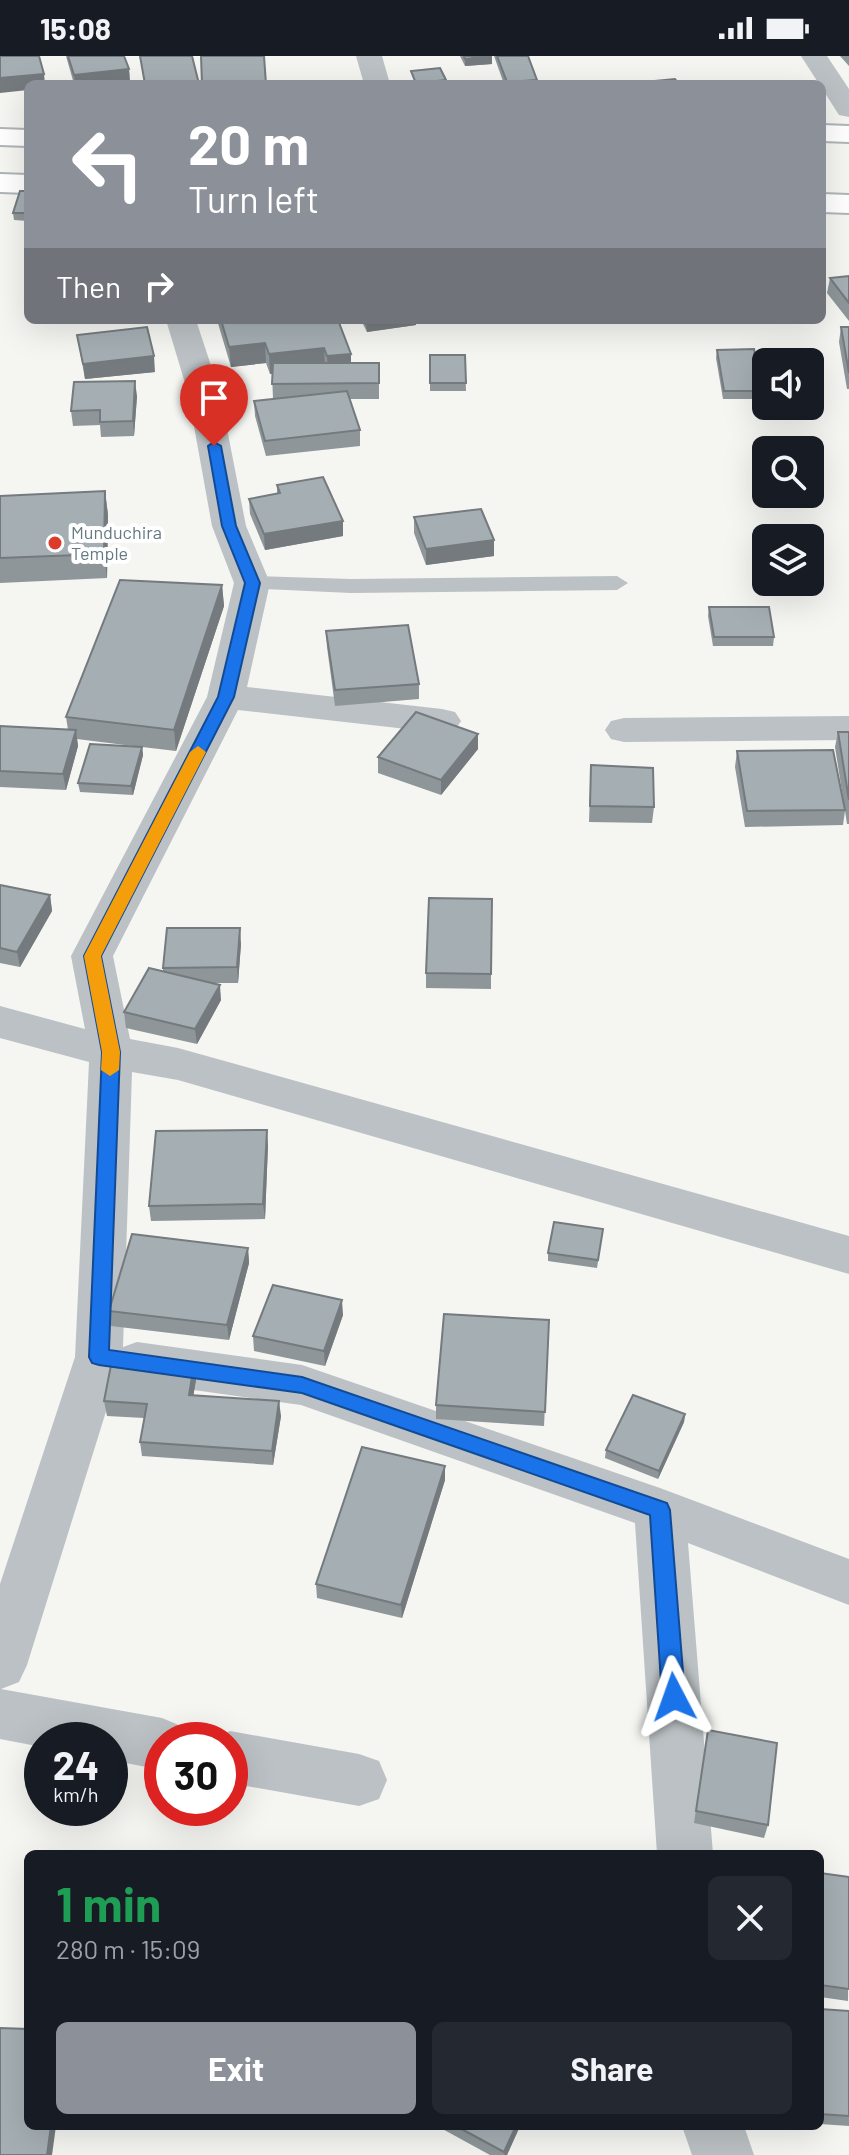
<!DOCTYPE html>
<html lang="en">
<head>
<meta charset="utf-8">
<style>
  body { margin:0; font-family:Barlow,sans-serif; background:#242831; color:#f1f3f6; height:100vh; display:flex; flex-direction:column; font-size:30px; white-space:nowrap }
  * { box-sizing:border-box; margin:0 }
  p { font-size:26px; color:#9ea1a6 }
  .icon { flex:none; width:44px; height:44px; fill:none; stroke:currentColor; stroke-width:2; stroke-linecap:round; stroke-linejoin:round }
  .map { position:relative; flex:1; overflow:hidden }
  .side { position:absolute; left:24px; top:1794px; width:800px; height:280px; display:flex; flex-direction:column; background:#171b24; border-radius:12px; box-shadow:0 8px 32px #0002 }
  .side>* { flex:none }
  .guide { position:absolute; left:24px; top:24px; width:802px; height:244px; border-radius:12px; box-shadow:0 8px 32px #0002; background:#8c9099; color:#fff; overflow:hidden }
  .fabs { position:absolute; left:752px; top:292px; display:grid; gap:16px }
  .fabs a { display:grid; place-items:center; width:72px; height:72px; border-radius:12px; background:#171b24; box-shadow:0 8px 32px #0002; font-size:40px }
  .speed { position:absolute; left:24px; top:1666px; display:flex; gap:16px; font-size:40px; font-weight:700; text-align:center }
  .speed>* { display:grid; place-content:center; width:104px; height:104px; border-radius:50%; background:#171b24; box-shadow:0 8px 32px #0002; line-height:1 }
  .speed small { font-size:20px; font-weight:400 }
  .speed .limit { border:12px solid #d22; background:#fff; color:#111 }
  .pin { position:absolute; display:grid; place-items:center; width:68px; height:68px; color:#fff; margin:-82px -34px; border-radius:50% 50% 50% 0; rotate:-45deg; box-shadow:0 0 8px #0007 }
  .pin .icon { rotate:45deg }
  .me { position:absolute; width:88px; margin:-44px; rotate:356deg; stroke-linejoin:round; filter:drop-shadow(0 0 6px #0008) }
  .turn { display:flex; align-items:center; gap:28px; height:168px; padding:0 32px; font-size:36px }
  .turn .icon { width:104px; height:104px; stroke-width:2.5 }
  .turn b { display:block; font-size:56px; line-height:68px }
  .then { display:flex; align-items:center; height:76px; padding:0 32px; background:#0003; gap:16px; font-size:30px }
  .round { display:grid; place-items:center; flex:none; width:84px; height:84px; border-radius:12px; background:#242831 }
  .head { display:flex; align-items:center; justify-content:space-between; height:136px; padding:0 32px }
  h1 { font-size:48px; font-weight:700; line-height:60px; color:#1e9e55 }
  .action { display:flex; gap:16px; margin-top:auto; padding:16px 32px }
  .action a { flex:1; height:92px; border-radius:12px; background:#8c9099; color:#fff; font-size:32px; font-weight:700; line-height:92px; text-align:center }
  .action a+a { background:#242831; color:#f1f3f6 }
  .status { display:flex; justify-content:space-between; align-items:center; height:56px; padding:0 40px; background:#171b24; direction:ltr }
  .status svg { height:22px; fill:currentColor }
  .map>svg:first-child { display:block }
</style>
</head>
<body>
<div class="status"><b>15:08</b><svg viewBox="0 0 49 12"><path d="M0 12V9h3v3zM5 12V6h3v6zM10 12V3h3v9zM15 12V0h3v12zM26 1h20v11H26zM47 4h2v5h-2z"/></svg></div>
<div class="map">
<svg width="849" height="2099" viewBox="0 0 849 2099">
  <rect width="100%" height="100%" fill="#f5f5f2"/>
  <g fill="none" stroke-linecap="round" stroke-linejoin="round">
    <defs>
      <g id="trunk">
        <path d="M822,69L849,70V86L822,85Z"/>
        <path d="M0,73L28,74V90L0,89Z"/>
        <path d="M0,118L28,119V137L0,136Z"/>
        <path d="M822,138L849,139V157L822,156Z"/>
      </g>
    </defs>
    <use href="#trunk" stroke="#afb4b7" stroke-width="4"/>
    <path fill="#bbc1c4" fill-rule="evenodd" d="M252,520L351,523L617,520L628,527L617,534L351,537L244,532L241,527L244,522Z"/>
    <g fill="#bbc1c4" fill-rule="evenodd">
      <path d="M356,0H382L390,28H364Z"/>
      <path d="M801,0H827L849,33V61L839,59Z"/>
      <path d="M166,264H196L220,337L246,470L270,527L247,631L442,653L455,656L461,665L455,674L442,677L238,654L113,900L130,983L178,992L849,1180V1218L178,1024L132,1016L123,1291L137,1286L302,1309L660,1432L849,1503V1549L688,1487L713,1798H657L635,1467L301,1349L137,1326L118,1317L27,1609L19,1626L1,1633L162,1662L181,1670L188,1684H162V1714L110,1704V1684H42V1691L0,1683V1528L75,1301L89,1006L0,982V950L85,973L71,900L207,641L234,527L212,470L188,337Z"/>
      <path d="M849,660V684L624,686L611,683L605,674L611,665L624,662Z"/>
      <path d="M230,1675L359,1698L379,1705L387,1724L379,1743L359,1750L230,1727V1684H210Z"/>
      <path d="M682,2070H744L754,2099H692Z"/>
    </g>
    <use href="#trunk" fill="#fff" fill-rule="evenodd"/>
  </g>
  <g fill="#8e969a">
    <path d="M66,0H124L129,13L130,27L74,28Z"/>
    <path d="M460,0H492V8L465,10Z"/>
    <path d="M494,0H528L537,24V28H504Z"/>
    <path d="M840,0H849V10Z"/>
    <path d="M28,135V165L14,164L13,157Z"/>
    <path d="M849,220V265L827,237L830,222Z"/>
    <path d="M217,264H338L351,307H379V343H349L360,374V390L266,400L255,360L254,345L273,343L272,318H270L266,307L231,311Z"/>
    <path d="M361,264H416V269L367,276Z"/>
    <path d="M841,271H849V333H847L839,286Z"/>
    <path d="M77,279L155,316L85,323Z"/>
    <path d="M717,294L762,335L761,343H723L716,302Z"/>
    <path d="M430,299H465L466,335H430Z"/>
    <path d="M137,340L134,380L101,381L100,369L73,370L71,355Z"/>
    <path d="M277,429L343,480L265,494L250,458L249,443L277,438Z"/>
    <path d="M105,435L108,459L107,522L0,527V440Z"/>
    <path d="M414,461L494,500L426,509L414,477Z"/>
    <path d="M222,529L224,550L176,695L142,691L143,699L133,739L80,736L78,727L141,691L77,683L78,690L66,734L0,731V670L68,674L66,661Z"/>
    <path d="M709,551L774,581L773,590H713L708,560Z"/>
    <path d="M326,575L419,628V643L335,650L327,591Z"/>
    <path d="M838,676H849V768H847L845,755L843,769L745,771L735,711L737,695L844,748L835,691Z"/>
    <path d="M478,678V693L441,739L378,717V701Z"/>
    <path d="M591,709L654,751L652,767L589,766Z"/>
    <path d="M0,829L50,839L52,855L20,911L0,907Z"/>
    <path d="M241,888L238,927H212L221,944L197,988L126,972L124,956L163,915V912Z"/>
    <path d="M426,917L491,918V933L426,932Z"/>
    <path d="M268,1089L265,1163L151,1165L149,1150Z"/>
    <path d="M603,1173L597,1212L548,1205V1197Z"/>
    <path d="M248,1192L249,1207L229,1284L111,1270L109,1255Z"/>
    <path d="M343,1259L325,1310L254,1295L253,1280Z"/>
    <path d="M549,1264L544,1370L436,1363V1349Z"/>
    <path d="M194,1309L196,1324L193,1340L281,1360L273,1409L142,1400L140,1386L144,1362L107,1360L104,1345Z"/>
    <path d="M685,1358L684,1366L658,1423L605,1402L606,1394Z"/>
    <path d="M445,1410V1424L402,1562L317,1542L316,1528Z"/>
    <path d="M708,1674L768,1769L764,1782L694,1767Z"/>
    <path d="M820,1817L849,1821L848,1945L820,1941Z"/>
    <path d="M820,1953L849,1955V2070L820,2068Z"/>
    <path d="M437,2070H520L507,2099H490Z"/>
  </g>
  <g fill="#747a7d">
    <path d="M492,0V8L465,10V3Z"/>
    <path d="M129,13L130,27L75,28L74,19Z"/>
    <path d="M44,18L45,28H28V34L0,37V22Z"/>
    <path d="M446,24V28H427V26Z"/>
    <path d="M394,264H416V269L367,276L366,268Z"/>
    <path d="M265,287L266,307L231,311L229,291Z"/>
    <path d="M324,292L325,312L270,318L269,298Z"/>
    <path d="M351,298V318L328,321L327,300Z"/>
    <path d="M154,300L155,316L85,323L83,308Z"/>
    <path d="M135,325L137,340L134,380L133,365Z"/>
    <path d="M105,435L108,459L107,522L104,498Z"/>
    <path d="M343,465V480L265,494L264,478Z"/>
    <path d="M494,484V500L426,509V493Z"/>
    <path d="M222,529L224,550L176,695L174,674Z"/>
    <path d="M76,674L78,690L66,734L63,718Z"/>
    <path d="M478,678V693L441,739V724Z"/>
    <path d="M142,691L143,699L133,739L131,730Z"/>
    <path d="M50,839L52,855L20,911L17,896Z"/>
    <path d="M240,872L241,888L238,927L237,911Z"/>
    <path d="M220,929L221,944L197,988L195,973Z"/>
    <path d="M267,1074L268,1089L265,1163L263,1148Z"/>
    <path d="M248,1192L249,1207L229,1284L227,1269Z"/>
    <path d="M342,1244L343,1259L325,1310L324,1295Z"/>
    <path d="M194,1309L196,1324L191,1354L189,1339Z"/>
    <path d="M279,1345L281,1360L273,1409L272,1395Z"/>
    <path d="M685,1358L684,1366L658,1423L659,1415Z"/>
    <path d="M445,1410V1424L402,1562L401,1549Z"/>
    <path d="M51,2070H56L52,2099H47Z"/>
    <path d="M516,2070H520L507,2099H504Z"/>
  </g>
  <g fill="#a5afb3" stroke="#747a7d" stroke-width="2">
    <path d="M0,0H39L44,18L0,22Z"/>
    <path d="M68,0H124L129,13L74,19Z"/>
    <path d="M140,0H192L199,28H145Z"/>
    <path d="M201,0H264L266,28H202Z"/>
    <path d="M464,0H492L465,3Z"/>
    <path d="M497,0H528L537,24L507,26Z"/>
    <path d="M440,12L446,24L427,26L428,28L397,27L415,25L411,15Z"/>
    <path d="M675,23L679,28L634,27Z"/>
    <path d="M20,135H28V157H13Z"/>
    <path d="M849,220V247L830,222Z"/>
    <path d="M221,264H338L351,298L327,300L324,292L269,298L265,287L229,291Z"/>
    <path d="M365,264H394L366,268Z"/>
    <path d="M147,271L154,300L83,308L77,279Z"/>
    <path d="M841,271H849V317Z"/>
    <path d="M754,293L762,335H724L717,294Z"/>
    <path d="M430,299H465L466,327H430Z"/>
    <path d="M273,307H379V327L272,328Z"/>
    <path d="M135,325L133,365L100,366V354L71,355L74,326Z"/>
    <path d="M347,335L360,374L265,385L254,345Z"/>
    <path d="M323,421L343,465L264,478L249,443L280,437L277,429Z"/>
    <path d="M105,435L104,498L0,502V440Z"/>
    <path d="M481,453L494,484L426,493L414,461Z"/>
    <path d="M120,524L222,529L174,674L66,661Z"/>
    <path d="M709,551H769L774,581H714Z"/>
    <path d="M408,569L419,628L335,634L326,575Z"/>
    <path d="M416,656L478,678L441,724L378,701Z"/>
    <path d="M0,670L76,674L63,718L0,715Z"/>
    <path d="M838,676H849V744Z"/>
    <path d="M90,688L142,691L131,730L78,727Z"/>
    <path d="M833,694L845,754L747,755L737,695Z"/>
    <path d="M591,709L653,712L654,751L590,750Z"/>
    <path d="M0,829L50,839L17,896L0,892Z"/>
    <path d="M429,842L492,843L491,918L426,917Z"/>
    <path d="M167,872H240L237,911L163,912Z"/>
    <path d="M149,912L220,929L195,973L124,956Z"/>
    <path d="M267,1074L263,1148L149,1150L156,1075Z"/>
    <path d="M554,1166L603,1173L598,1204L548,1197Z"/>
    <path d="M132,1178L248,1192L227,1269L109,1255Z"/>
    <path d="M273,1229L342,1244L324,1295L253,1280Z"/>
    <path d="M444,1258L549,1264L545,1356L436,1349Z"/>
    <path d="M112,1304L194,1309L189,1339L279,1345L272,1395L140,1386L147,1348L104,1345Z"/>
    <path d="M633,1339L685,1358L659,1415L606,1394Z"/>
    <path d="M362,1391L445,1410L401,1549L316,1528Z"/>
    <path d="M708,1674L777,1687L768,1769L696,1755Z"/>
    <path d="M820,1817L849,1821V1933L820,1929Z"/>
    <path d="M820,1953L849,1955V2060L820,2058Z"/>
    <path d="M0,1972L28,1973V2070H51L47,2099H0Z"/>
    <path d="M456,2070H516L504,2096Z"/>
  </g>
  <path fill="#1a73e8" stroke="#114b97" stroke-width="2" d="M214,386L221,390L236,470L260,527L234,641L101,900L120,996L109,1294L302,1321L667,1447L670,1454L685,1641L681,1649L674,1652L666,1649L662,1641L650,1459L302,1337L99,1309L92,1307L89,1301L102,996L84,900L218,641L245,527L222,470L208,390Z"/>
  <path fill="#f59e0b" d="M198,690L206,696L101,900L120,996L119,1014L110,1020L101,1014L102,996L84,900L190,696Z"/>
  <circle fill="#dd3b29" stroke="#fff" stroke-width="3" cx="55" cy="487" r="8"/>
  <g text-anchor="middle" stroke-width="8" stroke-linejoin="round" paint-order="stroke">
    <g font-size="18" fill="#657982" stroke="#fff" text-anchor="start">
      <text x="71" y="483">Munduchira<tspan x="71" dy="21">Temple</tspan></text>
    </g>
  </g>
</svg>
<div class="fabs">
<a><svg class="icon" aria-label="sound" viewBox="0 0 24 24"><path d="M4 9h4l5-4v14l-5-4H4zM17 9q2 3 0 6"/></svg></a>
<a><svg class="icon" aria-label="search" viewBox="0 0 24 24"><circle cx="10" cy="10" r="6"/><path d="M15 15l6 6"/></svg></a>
<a><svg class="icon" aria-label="layers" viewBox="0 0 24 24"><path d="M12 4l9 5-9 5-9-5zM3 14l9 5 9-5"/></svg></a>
</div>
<div class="speed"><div>24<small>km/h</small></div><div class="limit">30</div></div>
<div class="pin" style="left:214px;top:390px;background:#d93025"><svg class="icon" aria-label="arrive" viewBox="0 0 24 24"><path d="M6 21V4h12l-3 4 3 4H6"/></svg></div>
<svg class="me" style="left:674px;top:1641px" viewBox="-20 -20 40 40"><path d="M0-17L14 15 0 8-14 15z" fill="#1a73e8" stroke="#fff" stroke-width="4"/></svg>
<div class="guide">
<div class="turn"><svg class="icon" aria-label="left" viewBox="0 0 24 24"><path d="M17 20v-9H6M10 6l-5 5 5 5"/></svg><div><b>20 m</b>Turn left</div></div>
<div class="then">Then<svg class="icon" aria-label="right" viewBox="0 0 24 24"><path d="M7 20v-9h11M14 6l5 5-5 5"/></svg></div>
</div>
<section class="side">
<div class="head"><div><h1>1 min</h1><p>280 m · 15:09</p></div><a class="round"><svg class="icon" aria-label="close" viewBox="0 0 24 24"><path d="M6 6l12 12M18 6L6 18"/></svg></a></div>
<div class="action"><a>Exit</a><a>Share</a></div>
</section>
</div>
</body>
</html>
